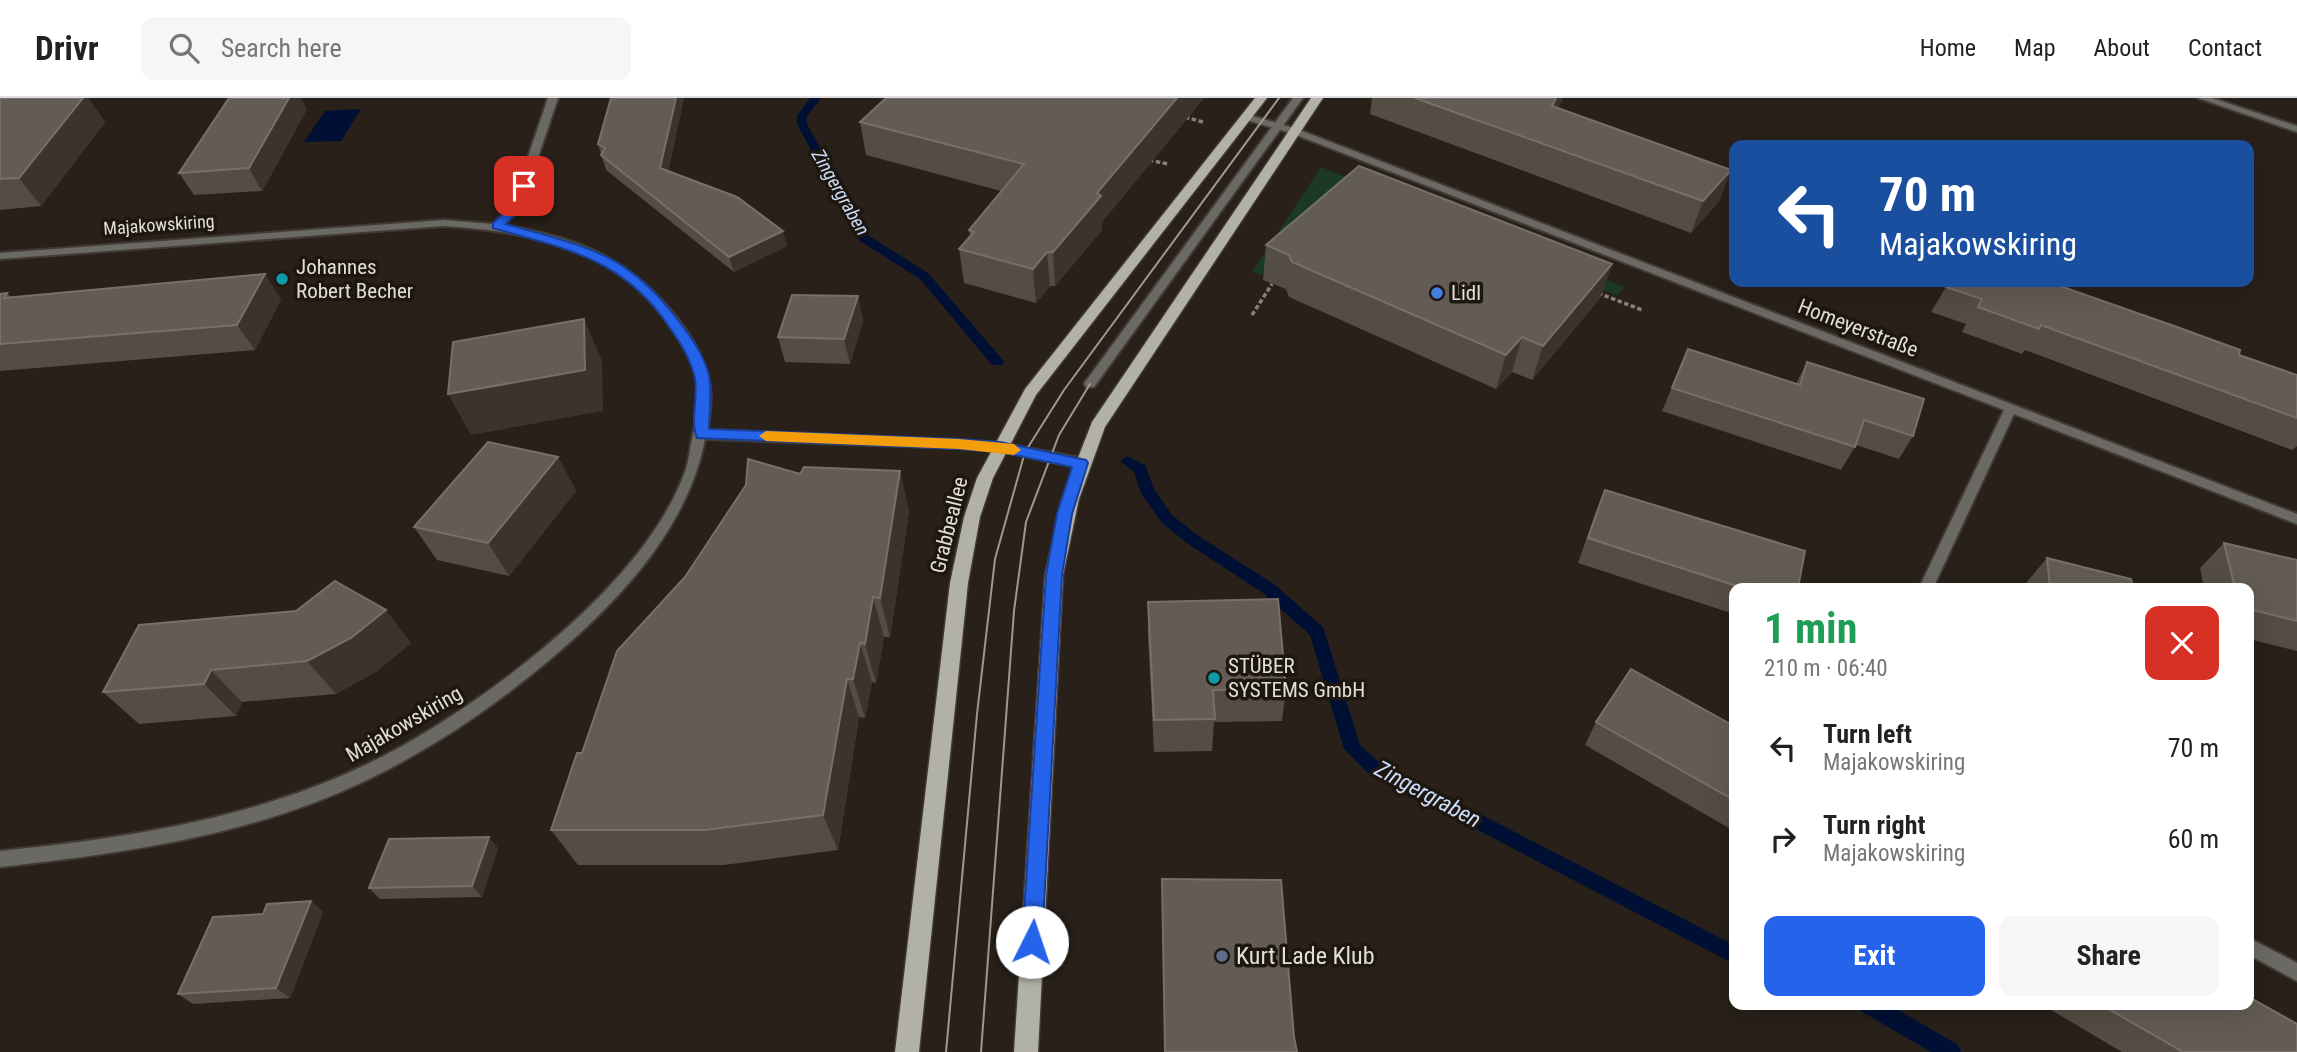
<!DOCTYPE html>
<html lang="en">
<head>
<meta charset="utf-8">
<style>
  body { margin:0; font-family:"Roboto Condensed",sans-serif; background:#f6f6f6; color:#222; height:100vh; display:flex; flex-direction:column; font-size:26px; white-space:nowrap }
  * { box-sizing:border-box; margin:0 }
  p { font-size:23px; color:#767676 }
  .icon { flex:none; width:38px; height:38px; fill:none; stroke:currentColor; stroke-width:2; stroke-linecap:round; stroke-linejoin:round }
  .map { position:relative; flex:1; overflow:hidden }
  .details { position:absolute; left:1729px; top:485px; width:525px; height:427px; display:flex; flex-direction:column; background:#fff; border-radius:14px; box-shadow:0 7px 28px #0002 }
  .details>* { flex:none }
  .top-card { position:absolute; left:1729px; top:42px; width:525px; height:147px; border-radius:14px; box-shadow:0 7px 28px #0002; background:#1a4fa0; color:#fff; overflow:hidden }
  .pin { position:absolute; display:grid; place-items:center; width:60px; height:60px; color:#fff; margin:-30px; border-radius:14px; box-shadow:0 4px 10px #0006 }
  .me { position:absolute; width:77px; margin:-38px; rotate:4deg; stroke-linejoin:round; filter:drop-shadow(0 0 5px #0008) }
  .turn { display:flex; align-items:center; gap:24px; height:147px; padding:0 35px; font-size:32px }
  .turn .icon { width:91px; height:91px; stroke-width:2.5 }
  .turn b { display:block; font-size:49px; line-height:60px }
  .round { display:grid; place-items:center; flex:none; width:74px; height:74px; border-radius:14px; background:#f6f6f6 }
  .head { display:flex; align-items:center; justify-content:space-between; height:119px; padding:0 35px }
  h1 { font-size:42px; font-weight:700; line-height:52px; color:#1e9e55 }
  .primary-button { display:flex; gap:14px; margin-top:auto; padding:14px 35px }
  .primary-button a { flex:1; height:80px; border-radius:14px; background:#2563eb; color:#fff; font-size:28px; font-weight:700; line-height:80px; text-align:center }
  .primary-button a+a { background:#f6f6f6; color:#222 }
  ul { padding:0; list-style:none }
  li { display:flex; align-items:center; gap:21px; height:91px; padding:0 35px }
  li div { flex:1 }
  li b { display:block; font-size:26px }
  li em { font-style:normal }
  header { display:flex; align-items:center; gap:42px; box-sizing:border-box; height:98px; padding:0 35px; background:#fff; border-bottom:2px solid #e0e0e0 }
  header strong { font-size:33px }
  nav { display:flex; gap:38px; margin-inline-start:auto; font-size:24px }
  .search { width:490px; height:63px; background:#f6f6f6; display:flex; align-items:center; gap:18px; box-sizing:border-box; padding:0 24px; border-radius:14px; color:#767676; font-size:26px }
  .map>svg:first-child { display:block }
</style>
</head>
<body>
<header>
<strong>Drivr</strong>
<div class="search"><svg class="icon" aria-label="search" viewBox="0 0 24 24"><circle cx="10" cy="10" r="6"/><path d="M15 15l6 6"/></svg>Search here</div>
<nav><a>Home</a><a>Map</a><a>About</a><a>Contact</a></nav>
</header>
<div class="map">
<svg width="2297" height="954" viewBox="0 0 2297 954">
  <rect width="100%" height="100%" fill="#282019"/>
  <path fill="#1b3923" d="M1321,69L1625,189L1618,198L1351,97L1261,177L1252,174Z"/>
  <path fill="#001034" d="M361,11L341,43L304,44L325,13Z"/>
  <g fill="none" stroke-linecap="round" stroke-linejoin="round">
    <g fill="#001034" fill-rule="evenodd">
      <path d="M810,0H821L807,18V26L869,138L928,175L1002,261L1004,264L1002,267H992L920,181L860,143L797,26V18Z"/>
      <path d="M1127,358L1145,367L1155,393L1172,417L1197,437L1275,487L1323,529L1360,647L1379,664L1734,847V866L1367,674L1344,651L1310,537L1263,495L1187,445L1162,425L1141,395L1134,374L1120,363Z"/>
      <path d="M1858,906H1888L1958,947L1961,954H1931L1861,913Z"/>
    </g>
    <defs>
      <path id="service" d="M1293,0H1303L1094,289H1086L1084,286L1086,283Z"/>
      <g id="minor">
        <path d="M548,0H558L521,110L504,127C536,133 568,140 597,154C643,176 695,228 708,279C713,296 710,315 707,332L1000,345L1081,360L1086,362L1087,365L1086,368L1081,370L1000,353L959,350L705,341C690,419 636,484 578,537C515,594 445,644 369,681C255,737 125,755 0,769V753C139,739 280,717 404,647C502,591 648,481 686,371C689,361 690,350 692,341C697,321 701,299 696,279C691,257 677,238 664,220C613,149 525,133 444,128L0,161V155L444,122L493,126L511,109Z"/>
        <path d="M2198,0H2212L2297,28V34Z"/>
        <path d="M1246,16L1297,31L2297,416V426L2014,316L1933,490H1919L2004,312L1291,35L1243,21L1241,19Z"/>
        <path d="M2249,840L2297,865V883L2249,857Z"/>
      </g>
      <g id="primary">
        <path d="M1255,0H1267L1036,297L993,380L980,419L968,485L919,954H895L950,485L964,419L977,380L1025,291Z"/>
        <path d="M1311,0H1323L1105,329L1079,401L1063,477L1038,954H1014L1045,477L1062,401L1092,324Z"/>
      </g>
    </defs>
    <use href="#service" stroke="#423a34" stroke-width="4"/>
    <use href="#minor" stroke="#423a34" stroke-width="4"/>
    <use href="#primary" stroke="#423a34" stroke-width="3"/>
    <g stroke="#88817b" stroke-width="3.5" stroke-dasharray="4.5 2.5" stroke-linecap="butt">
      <path d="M1185,19L1203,24"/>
      <path d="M1149,62L1168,66"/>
      <path d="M1598,195L1642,212"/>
      <path d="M1252,217L1272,186"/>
    </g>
    <use href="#service" fill="#6a6964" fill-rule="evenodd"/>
    <use href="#minor" fill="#6a6964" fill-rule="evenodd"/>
    <use href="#primary" fill="#b2b1a7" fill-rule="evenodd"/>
    <g stroke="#9e9892" stroke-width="2">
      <path d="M946,954L977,616L995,461L1025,354L1064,292L1279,0"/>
      <path d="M981,954L1014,513L1026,424L1059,337L1090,286"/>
    </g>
  </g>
  <g fill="#544d44">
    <path d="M0,0H88L105,24L41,108L0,112Z"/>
    <path d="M611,0H684L668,73L787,148L734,174L606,72L598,46Z"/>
    <path d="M886,0H1204L1102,124V132L1055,188H1050L1036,205L964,185L959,151L970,139L969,132L1001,93L866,57L860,24Z"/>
    <path d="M1372,0H1563L1558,10L1731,72L1719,103L1691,135L1370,16Z"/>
    <path d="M307,11L262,93L194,97L179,75Z"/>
    <path d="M1734,138V151L1729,149Z"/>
    <path d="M1266,147L1612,166L1600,200L1532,282L1512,274L1496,291L1289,199L1286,191L1263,182Z"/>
    <path d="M1949,184L2060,188L2239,257L2297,277V348L2292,352L2025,252L2022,256L1962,234L1966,226L1931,214Z"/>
    <path d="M7,195L11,199L281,201L255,252L0,273V196Z"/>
    <path d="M858,198L863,223L850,266L785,264L778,239Z"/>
    <path d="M1688,251L1796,286L1807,264L1913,338L1899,361L1856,347L1841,372L1662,313Z"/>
    <path d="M558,359L576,393L509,478L437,462L414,429Z"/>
    <path d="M900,373L909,414L890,539H884L876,585L872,584L865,620L859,619L838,752L724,767H578L551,732L582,655L685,479L800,376Z"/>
    <path d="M1605,392L1798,490H1734V516L1578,465L1595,416Z"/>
    <path d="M2224,445L2297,462V553L2249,541V490H2204L2200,470Z"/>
    <path d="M2047,460L2133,490H2027L2026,485Z"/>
    <path d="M1148,504L1286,591L1282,623L1214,624L1212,653L1154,654L1148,537Z"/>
    <path d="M139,527L411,545L377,573L336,596L242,604L236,618L139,626L103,594Z"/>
    <path d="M1596,624L1734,628V733L1585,647Z"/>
    <path d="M498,750L482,799L380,801L369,790Z"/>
    <path d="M1162,781L1294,939L1297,954H1165Z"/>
    <path d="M311,803L323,814L290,900L193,906L178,896L263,816Z"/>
    <path d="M2041,906H2249L2297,954H2122Z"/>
  </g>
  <g fill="#3c342c">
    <path d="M83,0H88L105,24L41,108L19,80Z"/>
    <path d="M289,0H301L307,11L262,93L249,70Z"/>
    <path d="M676,0H684L665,85L660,70Z"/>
    <path d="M1177,0H1204L1102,124V132L1055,188L1053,154L1097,95Z"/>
    <path d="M1556,0H1563L1544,39L1552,8Z"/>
    <path d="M1731,72L1719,103L1691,135L1703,103Z"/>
    <path d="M783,133L787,148L734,174L729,159Z"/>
    <path d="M1047,154L1050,188L1036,205L1033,171Z"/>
    <path d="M1612,166L1600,200L1532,282L1543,248Z"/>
    <path d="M265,176L281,201L255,252L237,227Z"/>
    <path d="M858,198L863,223L850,266L844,241Z"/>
    <path d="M584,221L602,263L603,313L471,337L448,296Z"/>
    <path d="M1522,239L1512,274L1496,291L1506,257Z"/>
    <path d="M558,359L576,393L509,478L488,445Z"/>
    <path d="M900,373L909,414L890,539L880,500Z"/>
    <path d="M873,499L884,539L876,585L865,546Z"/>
    <path d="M386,512L411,545L377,573L336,596L307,563Z"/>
    <path d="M860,545L872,584L865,620L853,581Z"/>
    <path d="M211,572L242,604L236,618L204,586Z"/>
    <path d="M847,581L859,619L838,752L823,717Z"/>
    <path d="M489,739L498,750L482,799L472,788Z"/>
    <path d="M311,803L323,814L290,900L276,890Z"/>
  </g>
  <g fill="#635c54" stroke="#777069" stroke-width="2">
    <path d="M0,0H83L19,80L0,81Z"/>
    <path d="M229,0H289L249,70L179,75Z"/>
    <path d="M611,0H676L660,70L737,99L783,133L729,159L601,57L605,50L598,46Z"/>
    <path d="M886,0H1177L1097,95L1101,98L1053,154H1047L1033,171L959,151L974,134L969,132L1024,66L860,24Z"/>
    <path d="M1415,0H1556L1552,8L1731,72L1703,103Z"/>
    <path d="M1359,68L1612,166L1543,248L1522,239L1506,257L1292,164L1289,157L1266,147Z"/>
    <path d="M265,176L237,227L0,246V196L7,195L4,200Z"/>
    <path d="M1949,184H2062L2060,188L2177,229L2240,252L2239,257L2297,277V320L2041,227L2039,231L1978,209L1982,201L1946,189Z"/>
    <path d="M792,197L858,198L844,241L778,239Z"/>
    <path d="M584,221L585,272L448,296L453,244Z"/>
    <path d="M1688,251L1800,287L1807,264L1924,301L1913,338L1864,322L1855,349L1672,290Z"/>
    <path d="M488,344L558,359L488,445L414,429Z"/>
    <path d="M748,361L800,376L804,369L900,373L880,500L873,499L865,546L860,545L853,581H847L823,717L705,732H551L577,655H582L617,553L685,479L746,387Z"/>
    <path d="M1605,392L1805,453L1798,490H1743L1588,440Z"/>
    <path d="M2224,445L2297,462V523L2249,511V490H2235Z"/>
    <path d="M2047,460L2131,481L2133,490H2050Z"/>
    <path d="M335,483L386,512L351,540L307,563L211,572L204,586L103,594L139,527L296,513Z"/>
    <path d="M1278,501L1286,591L1213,592L1215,621L1154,622L1148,504Z"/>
    <path d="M1631,571L1734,628V702L1596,624Z"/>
    <path d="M489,739L472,788L369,790L389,741Z"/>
    <path d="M1162,781L1281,782L1294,939L1297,954H1165Z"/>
    <path d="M311,803L276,890L178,896L213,819L263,816L267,806Z"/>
    <path d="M2249,899L2297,926V954H2183L2100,906H2249Z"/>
  </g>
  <path fill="#2563eb" stroke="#184099" stroke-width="2" d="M519,85L529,88L522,110L506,126C585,149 626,153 678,222C691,239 704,257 709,278C712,294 709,315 709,331L959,341L1000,344L1086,362L1088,365L1072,416L1062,477L1042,844L1039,851L1032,854L1025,851L1022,844L1046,477L1057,416L1072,369L1000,354L959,351L697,340C689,321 700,296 694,276C688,255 676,238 663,220C618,159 562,150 493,130V125L511,108Z"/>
  <path fill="#f59e0b" d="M766,333L959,341L1014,346L1021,352L1014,357L959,351L766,343L759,338Z"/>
  <g fill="#0f9aa8" stroke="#1e1710" stroke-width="2.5">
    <circle cx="282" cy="181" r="7"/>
    <circle cx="1214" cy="580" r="7"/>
  </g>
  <circle fill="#3f7fe0" stroke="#1e1710" stroke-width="2.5" cx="1437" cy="195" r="7"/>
  <circle fill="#5c6f8a" stroke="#1e1710" stroke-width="2.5" cx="1222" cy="858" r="7"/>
  <g text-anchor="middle" stroke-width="7" stroke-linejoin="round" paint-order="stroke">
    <g font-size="18" fill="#e3ddd8" stroke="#1e1710">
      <text transform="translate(159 127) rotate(-4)" y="6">Majakowskiring</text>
    </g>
    <g font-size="19" font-style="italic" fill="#cbdcf8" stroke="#1e1710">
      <text transform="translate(841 94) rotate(60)" y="7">Zingergraben</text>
    </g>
    <g font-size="21" fill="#e3ddd8" stroke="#1e1710" text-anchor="start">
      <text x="296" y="176">Johannes<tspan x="296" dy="24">Robert Becher</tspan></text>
      <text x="1451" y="202">Lidl</text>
      <text x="1228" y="575">STÜBER<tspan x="1228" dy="24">SYSTEMS GmbH</tspan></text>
    </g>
    <g font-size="21" fill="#e3ddd8" stroke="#1e1710">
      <text transform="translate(1858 230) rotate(21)" y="7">Homeyerstraße</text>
      <text transform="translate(949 427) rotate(-76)" y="7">Grabbeallee</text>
      <text transform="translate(404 626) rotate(-30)" y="7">Majakowskiring</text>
    </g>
    <g font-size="23" font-style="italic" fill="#cbdcf8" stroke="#1e1710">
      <text transform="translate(1428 696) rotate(28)" y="8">Zingergraben</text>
    </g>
    <g font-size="24" fill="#e3ddd8" stroke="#1e1710" text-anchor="start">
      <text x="1236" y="866">Kurt Lade Klub</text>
    </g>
  </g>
</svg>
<div class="pin" style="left:524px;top:88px;background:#d93025"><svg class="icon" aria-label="arrive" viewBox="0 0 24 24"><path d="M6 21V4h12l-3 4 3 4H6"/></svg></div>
<svg class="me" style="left:1032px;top:844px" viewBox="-20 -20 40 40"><circle r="19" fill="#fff"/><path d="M0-13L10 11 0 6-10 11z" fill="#2563eb"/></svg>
<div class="top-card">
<div class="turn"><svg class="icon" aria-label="left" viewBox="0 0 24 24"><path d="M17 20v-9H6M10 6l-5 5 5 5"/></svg><div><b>70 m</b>Majakowskiring</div></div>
</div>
<section class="details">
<div class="head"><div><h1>1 min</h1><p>210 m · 06:40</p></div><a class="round" style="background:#d93025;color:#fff"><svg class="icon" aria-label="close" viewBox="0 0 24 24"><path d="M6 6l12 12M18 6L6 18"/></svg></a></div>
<ul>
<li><svg class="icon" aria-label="left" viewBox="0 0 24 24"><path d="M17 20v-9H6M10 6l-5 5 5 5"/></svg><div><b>Turn left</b><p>Majakowskiring</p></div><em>70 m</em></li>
<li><svg class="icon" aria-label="right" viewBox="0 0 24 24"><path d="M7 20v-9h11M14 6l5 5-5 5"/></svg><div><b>Turn right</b><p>Majakowskiring</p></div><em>60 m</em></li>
</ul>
<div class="primary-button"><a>Exit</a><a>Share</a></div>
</section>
</div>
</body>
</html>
